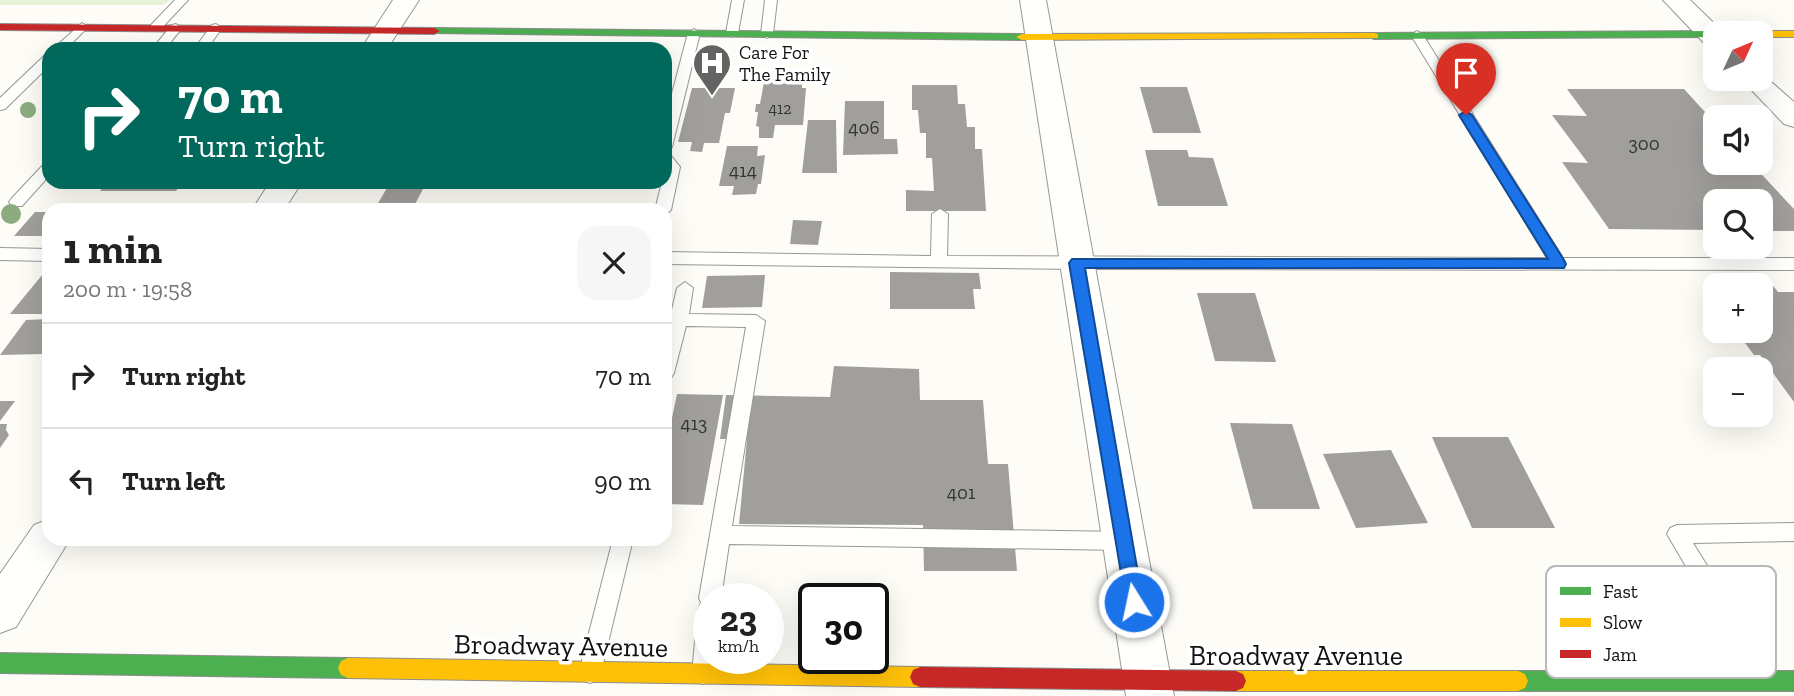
<!DOCTYPE html>
<html lang="en">
<head>
<meta charset="utf-8">
<style>
  body { margin:0; font-family:"Zilla Slab",serif; background:#f6f6f6; color:#222; height:100vh; display:flex; flex-direction:column; font-size:26px; white-space:nowrap }
  * { box-sizing:border-box; margin:0 }
  p { font-size:23px; color:#767676 }
  .icon { flex:none; width:38px; height:38px; fill:none; stroke:currentColor; stroke-width:2; stroke-linecap:round; stroke-linejoin:round }
  .map { position:relative; flex:1; overflow:hidden }
  .side { position:absolute; left:42px; top:203px; width:630px; height:343px; display:flex; flex-direction:column; background:#fff; border-radius:21px; box-shadow:0 7px 28px #0002 }
  .side>* { flex:none }
  .banner { position:absolute; left:42px; top:42px; width:630px; height:147px; border-radius:21px; box-shadow:0 7px 28px #0002; background:#00695c; color:#fff; overflow:hidden }
  .needle { width:46px; rotate:46deg }
  .tools { position:absolute; left:1703px; top:21px; display:grid; gap:14px }
  .tools a { display:grid; place-items:center; width:70px; height:70px; border-radius:14px; background:#fff; box-shadow:0 7px 28px #0002; font-size:35px }
  .speed { position:absolute; left:693px; top:583px; display:flex; gap:14px; font-size:35px; font-weight:700; text-align:center }
  .speed>* { display:grid; place-content:center; width:91px; height:91px; border-radius:50%; background:#fff; box-shadow:0 7px 28px #0002; line-height:1 }
  .speed small { font-size:18px; font-weight:400 }
  .speed .limit { border:4px solid #111; border-radius:10px; background:#fff; color:#111 }
  .pin { position:absolute; display:grid; place-items:center; width:60px; height:60px; color:#fff; margin:-72px -30px; border-radius:50% 50% 50% 0; rotate:-45deg; box-shadow:0 0 7px #0007 }
  .pin .icon { rotate:45deg }
  .me { position:absolute; width:77px; margin:-38px; rotate:350deg; stroke-linejoin:round; filter:drop-shadow(0 0 5px #0008) }
  .turn { display:flex; align-items:center; gap:24px; height:147px; padding:0 21px; font-size:32px }
  .turn .icon { width:91px; height:91px; stroke-width:2.5 }
  .turn b { display:block; font-size:49px; line-height:60px }
  .round { display:grid; place-items:center; flex:none; width:74px; height:74px; border-radius:21px; background:#f6f6f6 }
  .overview { display:flex; align-items:center; justify-content:space-between; height:119px; padding:0 21px }
  h1 { font-size:42px; font-weight:800; line-height:52px }
  ul { padding:0; list-style:none }
  li { display:flex; align-items:center; gap:21px; height:105px; padding:0 21px; border-top:2px solid #e0e0e0 }
  li div { flex:1 }
  li b { display:block; font-size:26px }
  li em { font-style:normal }
  .map>svg:first-child { display:block }
</style>
</head>
<body>
<div class="map">
<svg width="1794" height="696" viewBox="0 0 1794 696">
  <rect width="100%" height="100%" fill="#fdfcf7"/>
  <path fill="#e7f3d7" d="M0,0H171L163,5H0Z"/>
  <g fill="#a19f9c">
    <path d="M764,82L802,83V88H806L803,125H775L773,138H759V127L756,126L758,112H755L756,104H760Z"/>
    <path d="M912,85H957L958,104H965L967,127H975V149H982L986,211H906V190L934,191L932,158H926V133H920L918,110H912Z"/>
    <path d="M1140,87H1187L1201,133H1153Z"/>
    <path d="M692,88H735L730,113H725L719,143H704L702,152L690,151L692,142H678Z"/>
    <path d="M1567,89H1684L1715,123V163H1751L1794,209V231H1760V201H1715V230L1609,229L1562,162L1588,163L1552,115L1587,116Z"/>
    <path d="M845,101H884V139H897L898,154L843,155Z"/>
    <path d="M808,120H836L837,173H802Z"/>
    <path d="M727,146H758L757,156L765,155L761,184H758L756,194L732,195L734,186H719Z"/>
    <path d="M1145,150H1187L1189,157L1213,158L1228,206H1158Z"/>
    <path d="M108,182H190L186,187H179L176,191H100Z"/>
    <path d="M398,182H436L433,189H423L412,210H374L387,188H395Z"/>
    <path d="M108,204H139L135,210H103Z"/>
    <path d="M35,212H49V236H14Z"/>
    <path d="M793,220L822,221L818,245L790,244Z"/>
    <path d="M47,269L49,314H10Z"/>
    <path d="M890,272L979,273L981,289H973L975,309H890Z"/>
    <path d="M765,275L762,307L702,308L707,276Z"/>
    <path d="M1721,276H1765L1778,292H1794V402L1760,355H1754L1736,331H1760V285H1729Z"/>
    <path d="M1197,293H1255L1276,362L1215,361Z"/>
    <path d="M49,319V344L42,354L0,355L26,320Z"/>
    <path d="M834,366L919,369L920,400H983L988,464H1008L1017,571H924L923,525L739,524L747,439H720L726,395L830,397Z"/>
    <path d="M677,394L723,395L703,505L665,504V451Z"/>
    <path d="M0,401H15L0,421Z"/>
    <path d="M1230,423L1292,424L1320,509H1253Z"/>
    <path d="M0,424H7L6,430L9,435L0,448Z"/>
    <path d="M1432,437H1508L1555,528H1472Z"/>
    <path d="M1391,450L1428,523L1356,528L1323,454Z"/>
  </g>
  <g fill="none" stroke-linecap="round" stroke-linejoin="round">
    <defs>
      <g id="lane">
        <path d="M175,0H188L159,31H151V25Z"/>
        <path d="M732,0H744L738,33L732,37L726,33Z"/>
        <path d="M765,0H777L773,34L767,38L761,34Z"/>
        <path d="M82,23L88,27L66,49H53Z"/>
        <path d="M176,24L182,28L165,49H152L172,25Z"/>
        <path d="M216,24L222,28L207,49H194L212,25Z"/>
        <path d="M694,29L700,33L672,147L667,151L680,167L671,210L665,215V210H655L662,182H665V120L688,33Z"/>
        <path d="M1417,31L1423,35L1563,258H1794V270L1077,269L665,264V252L931,256L932,214L940,209L948,214L947,256L1547,258L1411,35Z"/>
        <path d="M49,55V66L5,109L0,110V98L44,56Z"/>
        <path d="M49,162V176L22,206H12L9,202L12,198L44,164Z"/>
        <path d="M0,248L49,249V261L0,260Z"/>
        <path d="M685,282L693,288L689,314L756,315L765,321L732,526L1123,532L1130,535L1133,541L1130,547L1123,550L729,544L721,598H709V658H716L711,681L703,684L695,681L692,673L698,610L701,603L699,598L746,327L686,326L674,373L671,378L665,380V340L677,288Z"/>
        <path d="M1794,523V541L1693,543L1771,668L1774,676L1771,684L1763,687L1755,684L1667,534L1670,528L1677,525Z"/>
        <path d="M613,539H633L601,672L598,680L590,683L582,680L579,672Z"/>
      </g>
      <g id="street">
        <path d="M393,0H419L387,49H361Z"/>
        <path d="M1020,0H1046L1174,696H1126Z"/>
        <path d="M1663,0H1690L1724,33H1715V47L1706,45Z"/>
        <path d="M1760,72L1794,102V127L1784,124L1741,79H1760Z"/>
        <path d="M270,182H302L284,210H252Z"/>
        <path d="M49,519V539H70L16,627L0,633V574L34,525Z"/>
      </g>
      <g id="fast">
        <path d="M434,28L1022,34L1028,37L1022,40L430,33V29Z"/>
        <path d="M1715,31L1720,33H1715V37L1374,39L1368,36L1374,33Z"/>
        <path d="M0,653L348,658L355,661L358,668L355,675L348,678L0,673Z"/>
        <path d="M1518,671H1794V691H1518L1511,688L1508,681L1511,674Z"/>
      </g>
      <g id="slow">
        <path d="M1760,31H1794V37H1760V33H1755Z"/>
        <path d="M1374,33L1378,34V38L1022,40L1016,37L1022,34Z"/>
        <path d="M348,658L920,667L927,670L930,677L927,684L920,687L348,678L341,675L338,668L341,661Z"/>
        <path d="M1236,671H1518L1525,674L1528,681L1525,688L1518,691H1236L1229,688L1226,681L1229,674Z"/>
      </g>
      <g id="jam">
        <path d="M0,24L434,28L440,31L434,34L0,30Z"/>
        <path d="M920,667L1236,671L1243,674L1246,681L1243,688L1236,691L920,687L913,684L910,677L913,670Z"/>
      </g>
    </defs>
    <use href="#lane" stroke="#979795" stroke-width="2"/>
    <use href="#street" stroke="#979795" stroke-width="2"/>
    <use href="#fast" stroke="#8e8d8b" stroke-width="2"/>
    <use href="#slow" stroke="#8e8d8b" stroke-width="2"/>
    <use href="#jam" stroke="#8e8d8b" stroke-width="2"/>
    <use href="#lane" fill="#fffffe" fill-rule="evenodd"/>
    <use href="#street" fill="#fffffe" fill-rule="evenodd"/>
    <use href="#fast" fill="#4caf50" fill-rule="evenodd"/>
    <use href="#slow" fill="#ffc107" fill-rule="evenodd"/>
    <use href="#jam" fill="#c62828" fill-rule="evenodd"/>
  </g>
  <g fill="#8cac80">
    <circle cx="28" cy="110" r="8"/>
    <circle cx="11" cy="214" r="10"/>
  </g>
  <path fill="#1a73e8" stroke="#114b97" stroke-width="2" d="M1466,111L1472,115L1564,260L1566,264L1564,268H1085L1143,602L1141,609L1134,611L1127,609L1069,263L1072,259H1548L1459,115Z"/>
  <defs>
    <symbol id="hospital-pin" viewBox="-11 -11 22 30"><path d="M0 17L-7.5 6A9.5 9.5 0 1 1 7.5 6Z" fill="#646362" stroke="#fff"/><path d="M-5-5h3v3.5h4V-5h3V5h-3V1.5h-4V5h-3Z" fill="#fff"/></symbol>
  </defs>
  <g fill-rule="evenodd">
    <use href="#hospital-pin" x="690" y="41" width="44" height="60"/>
  </g>
  <g text-anchor="middle" stroke-width="7" stroke-linejoin="round" paint-order="stroke">
    <g font-size="16" fill="#353434">
      <text x="780" y="114">412</text>
    </g>
    <g font-size="19" fill="#111" stroke="#fff" text-anchor="start">
      <text x="739" y="59">Care For<tspan x="739" dy="22">The Family</tspan></text>
    </g>
    <g font-size="19" fill="#353434">
      <text x="864" y="134">406</text>
      <text x="1644" y="150">300</text>
      <text x="743" y="177">414</text>
      <text x="694" y="430">413</text>
      <text x="961" y="499">401</text>
    </g>
    <g font-size="28" fill="#111" stroke="#fff">
      <text transform="translate(561 645) rotate(1)" y="10">Broadway Avenue</text>
      <text x="1296" y="665">Broadway Avenue</text>
    </g>
  </g>
  <rect x="1546" y="566" width="230" height="112" rx="10" fill="#fff" stroke="#b8b8b8" stroke-width="2"/>
  <rect x="1560" y="587" width="31" height="8" fill="#4caf50"/>
  <rect x="1560" y="618" width="31" height="9" fill="#ffc107"/>
  <rect x="1560" y="650" width="31" height="8" fill="#c62828"/>
  <g font-size="19" fill="#111">
    <text x="1603" y="598">Fast</text>
    <text x="1603" y="629">Slow</text>
    <text x="1603" y="661">Jam</text>
  </g>
</svg>
<div class="tools">
<a><svg class="needle" viewBox="-14 -14 28 28"><path d="M0-13l5 13h-10z" fill="#e53935"/><path d="M0 13l5-13h-10z" fill="#767676"/></svg></a>
<a><svg class="icon" aria-label="sound" viewBox="0 0 24 24"><path d="M4 9h4l5-4v14l-5-4H4zM17 9q2 3 0 6"/></svg></a>
<a><svg class="icon" aria-label="search" viewBox="0 0 24 24"><circle cx="10" cy="10" r="6"/><path d="M15 15l6 6"/></svg></a>
<a>+</a>
<a>−</a>
</div>
<div class="speed"><div>23<small>km/h</small></div><div class="limit">30</div></div>
<div class="pin" style="left:1466px;top:115px;background:#d93025"><svg class="icon" aria-label="arrive" viewBox="0 0 24 24"><path d="M6 21V4h12l-3 4 3 4H6"/></svg></div>
<svg class="me" style="left:1134px;top:602px" viewBox="-20 -20 40 40"><circle r="17" fill="#1a73e8" stroke="#fff" stroke-width="3"/><path d="M0-11L8 9 0 5-8 9z" fill="#fff"/></svg>
<div class="banner">
<div class="turn"><svg class="icon" aria-label="right" viewBox="0 0 24 24"><path d="M7 20v-9h11M14 6l5 5-5 5"/></svg><div><b>70 m</b>Turn right</div></div>
</div>
<section class="side">
<div class="overview"><div><h1>1 min</h1><p>200 m · 19:58</p></div><a class="round"><svg class="icon" aria-label="close" viewBox="0 0 24 24"><path d="M6 6l12 12M18 6L6 18"/></svg></a></div>
<ul>
<li><svg class="icon" aria-label="right" viewBox="0 0 24 24"><path d="M7 20v-9h11M14 6l5 5-5 5"/></svg><div><b>Turn right</b></div><em>70 m</em></li>
<li><svg class="icon" aria-label="left" viewBox="0 0 24 24"><path d="M17 20v-9H6M10 6l-5 5 5 5"/></svg><div><b>Turn left</b></div><em>90 m</em></li>
</ul>
</section>
</div>
</body>
</html>
